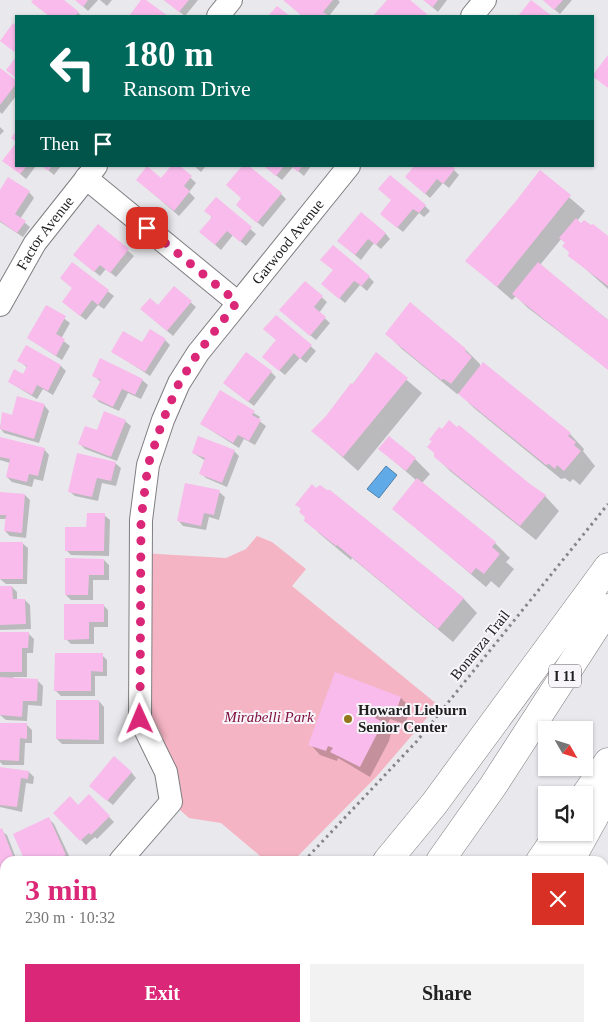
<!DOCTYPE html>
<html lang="en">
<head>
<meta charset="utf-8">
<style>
  body { margin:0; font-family:Georgia,serif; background:#f2f2f2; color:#222; height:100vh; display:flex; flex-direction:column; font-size:19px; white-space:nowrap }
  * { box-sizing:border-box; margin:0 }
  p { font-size:16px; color:#767676 }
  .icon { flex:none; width:28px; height:28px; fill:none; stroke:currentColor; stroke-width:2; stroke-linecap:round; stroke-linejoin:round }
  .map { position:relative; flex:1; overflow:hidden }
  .details { position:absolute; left:0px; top:856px; width:609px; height:176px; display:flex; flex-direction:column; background:#fff; border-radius:15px 15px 0 0; box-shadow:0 1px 4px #0004 }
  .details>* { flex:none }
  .banner { position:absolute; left:15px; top:15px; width:579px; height:152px; border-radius:0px; box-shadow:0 1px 4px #0004; background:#00695c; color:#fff; overflow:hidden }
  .needle { width:32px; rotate:129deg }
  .controls { position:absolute; left:538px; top:721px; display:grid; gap:10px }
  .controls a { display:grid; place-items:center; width:55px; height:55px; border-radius:0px; background:#fff; box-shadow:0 1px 4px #0004; font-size:25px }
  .pin { position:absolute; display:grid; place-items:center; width:42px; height:42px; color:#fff; margin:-21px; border-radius:10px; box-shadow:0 2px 8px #0006 }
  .me { position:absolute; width:55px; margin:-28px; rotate:359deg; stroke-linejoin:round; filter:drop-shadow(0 0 4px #0008) }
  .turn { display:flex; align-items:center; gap:18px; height:105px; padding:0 25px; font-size:22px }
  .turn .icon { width:65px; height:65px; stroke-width:2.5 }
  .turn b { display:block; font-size:35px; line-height:42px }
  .then { display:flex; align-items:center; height:48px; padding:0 25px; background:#0003; gap:10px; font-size:19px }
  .round { display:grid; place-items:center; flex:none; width:52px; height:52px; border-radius:0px; background:#f2f2f2 }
  .overview { display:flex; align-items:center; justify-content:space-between; height:85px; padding:0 25px }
  h1 { font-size:30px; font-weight:700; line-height:38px; color:#db2777 }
  .button { display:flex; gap:10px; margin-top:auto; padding:10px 25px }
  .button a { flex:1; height:58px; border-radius:0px; background:#db2777; color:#fff; font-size:20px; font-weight:700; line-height:58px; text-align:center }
  .button a+a { background:#f2f2f2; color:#222 }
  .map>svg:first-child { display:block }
</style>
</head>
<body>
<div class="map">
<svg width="608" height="1032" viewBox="0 0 608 1032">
  <rect width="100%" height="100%" fill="#e9e8ec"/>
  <path fill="#f5b4c4" d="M257,536L272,542L306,569L292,586L438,705L377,776L293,861H266L221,823L189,818L171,802L151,744L141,553L226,558L246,549Z"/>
  <path fill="#61aae8" stroke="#4e81ac" d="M386,466L397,475L379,498L367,489Z"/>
  <g fill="#0003">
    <path d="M34,0H62L82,16H50L38,7Z"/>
    <path d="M76,0H98L88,11Z"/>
    <path d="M100,0H112L107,6Z"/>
    <path d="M164,0H198L185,16Z"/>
    <path d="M284,0H338L340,2L329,16H303Z"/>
    <path d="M388,0H408L428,16H375Z"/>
    <path d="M424,0H447L438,12Z"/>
    <path d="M543,0H572L560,14Z"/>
    <path d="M0,69L16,82V96L2,114L0,112Z"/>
    <path d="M0,127L4,131L0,135Z"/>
    <path d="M16,145V166H36L26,179L4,160Z"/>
    <path d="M43,166H61L54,175Z"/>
    <path d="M178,166L196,183L189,192L195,198L179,216L143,185L161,179Z"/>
    <path d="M194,166H206L201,172Z"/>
    <path d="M264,166H311L304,176L293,167L282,180Z"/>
    <path d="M454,170L459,175L449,188L443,183L430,198L412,182Z"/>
    <path d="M540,172L585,211L577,221L608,238V289L570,255L566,243L562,238L540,265L608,320V369L528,308L516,296L512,300L467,261L517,202Z"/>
    <path d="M0,192H29L34,198L20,219L30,227L23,237L0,222Z"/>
    <path d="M281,194L286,199L263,227L242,210Z"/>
    <path d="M216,199L256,234L246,246L233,235L221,250L206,237Z"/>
    <path d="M425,206L430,211L424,217L419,213L403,232L381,214Z"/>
    <path d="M99,226L134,256L116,277L106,269L100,276L80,260Z"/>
    <path d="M385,233L390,239L381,249L374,243L361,260L344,246Z"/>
    <path d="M72,264L114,296L104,309L98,305L86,320L69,307L74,288Z"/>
    <path d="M369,277L374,282L367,291L360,285L345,303L323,284Z"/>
    <path d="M305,282L327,302L319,313L330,323L316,340L286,315Z"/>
    <path d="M174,288L196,307L173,336L147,314L159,306Z"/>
    <path d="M47,306L70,323L61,339L70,346L62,360L28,338Z"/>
    <path d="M276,316L316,351L306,363L300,358L285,375L269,362L277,341Z"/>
    <path d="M387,334L465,349L480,364V369L484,364L570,434L584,449L583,451L595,466L580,485L573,479L570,482L565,478L561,479L474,408L459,393L457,394L402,349Z"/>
    <path d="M165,340L170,345L150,376L112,351Z"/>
    <path d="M26,347L61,366L66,371L53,395L43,389L37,399L9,382L24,376L28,368L19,361Z"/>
    <path d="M376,354L422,393L358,471L313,431L327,417Z"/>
    <path d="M271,372L276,377L254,406L230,388Z"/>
    <path d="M93,375L142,380L148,385L141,399L128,393L119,411L99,402L94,396L101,382Z"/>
    <path d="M220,391L260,417L258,420L266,426L255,445L244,439L239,448L201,424Z"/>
    <path d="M44,405L49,411L39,443L4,433L0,428L3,414L12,416Z"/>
    <path d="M125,421L131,426L117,461L85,449L80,444L97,432Z"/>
    <path d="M0,439L44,449L49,455L43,481L34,479L32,487L12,482L7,477L10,463L0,460Z"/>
    <path d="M380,449L415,459L430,474L422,483L495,543L510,558L506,562L514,569L499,588L491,581L486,587L394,509L417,481Z"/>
    <path d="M234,451L239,456L227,487L206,478L201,473L206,461L193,453Z"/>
    <path d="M435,453L545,496L559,511L536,540L450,471L435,456Z"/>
    <path d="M115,463L121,468L116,486L102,483L98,501L75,496L69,491Z"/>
    <path d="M316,490L463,598L477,613L453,642L352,558L351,560L321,535L306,520L302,510L297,504Z"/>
    <path d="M219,492L225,497L219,520L209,517L206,530L183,526L178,520Z"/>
    <path d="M0,493L25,495L30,500L26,538L10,536L5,531L6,519H0Z"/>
    <path d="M104,515L110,520L109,556L71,555L66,550Z"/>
    <path d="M0,543H22L28,548L27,584H6L0,579Z"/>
    <path d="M104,560L109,565V580H93V600H71L66,595Z"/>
    <path d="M0,587H12L17,592V600H25L30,605L31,629L0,630Z"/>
    <path d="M103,605L108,610V627H94V644H71L66,639Z"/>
    <path d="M0,633H28L34,639L33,653H27V677H13V679L37,680L43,686L42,706L28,705L27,721L6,720L0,715Z"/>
    <path d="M102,655L107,660V676H95V696H61L56,691Z"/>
    <path d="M401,698L411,708L405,724L390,719L386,727L391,733L389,741L370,777L338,758L337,761L320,755L310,744Z"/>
    <path d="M99,701L104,707V744H62L57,739Z"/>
    <path d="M0,724L27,725L32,730V743H25L24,765H3L0,762Z"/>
    <path d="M0,769L29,772L34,777L33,784L26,783L22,812L0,807Z"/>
    <path d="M131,772L136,778L113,805L96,791Z"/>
    <path d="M89,796L114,822L97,839L95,837L86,845L55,813L78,806Z"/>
    <path d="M49,819L54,824L71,860L27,861L14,835Z"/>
    <path d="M0,830L7,835L17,861H5V882L0,873Z"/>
    <path d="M13,1028H94L86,1032H15Z"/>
  </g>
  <g fill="#f8bbeb">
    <path d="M33,0H64L79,12L75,16H49L31,2Z"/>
    <path d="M75,0H88L83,7Z"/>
    <path d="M141,0H146L168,16H129Z"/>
    <path d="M164,0H189L179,12Z"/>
    <path d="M283,0H333L323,12L329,16H302Z"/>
    <path d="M387,0H410L427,14L426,16H373Z"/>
    <path d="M423,0H438L433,7Z"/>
    <path d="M531,0L552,16H518Z"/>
    <path d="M543,0H563L554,10Z"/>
    <path d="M277,6L290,16H268Z"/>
    <path d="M13,23L16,26V53L0,41Z"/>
    <path d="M608,55V88L592,76Z"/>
    <path d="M16,57V78L6,70Z"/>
    <path d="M0,68L16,80V84L0,105Z"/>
    <path d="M16,131V142L11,138Z"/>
    <path d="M16,143V166H27L20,174L2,161Z"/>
    <path d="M42,166H52L48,171Z"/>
    <path d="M147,166L161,178L171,166H180L192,176L184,186L190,191L174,211L136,180Z"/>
    <path d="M242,166H249L282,193L257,223L236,205L241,198L226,185Z"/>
    <path d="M264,166H284L276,176Z"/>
    <path d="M291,166H302L298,172Z"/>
    <path d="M414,166H452L455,169L443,184L437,179L425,194L405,177Z"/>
    <path d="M540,170L571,195L497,287L465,261L516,201Z"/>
    <path d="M390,175L426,205L419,213L413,209L397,228L380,214L391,200L378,189Z"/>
    <path d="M8,177L30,191L15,214L26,221L17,233L0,221V190Z"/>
    <path d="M216,197L252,227L240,242L227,231L215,245L199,232L212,217L204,211Z"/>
    <path d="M361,212L386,233L376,245L368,239L355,255L337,241Z"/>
    <path d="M576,218L581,223L584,220L591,225L593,224L608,236V286L568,256L569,252L562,246L565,243L559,238Z"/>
    <path d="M98,224L129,249L110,273L100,265L94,272L73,255Z"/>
    <path d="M333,245L370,276L362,286L354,281L339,299L321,284L333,270L320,260Z"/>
    <path d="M72,262L109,290L98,305L92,300L80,316L62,302L72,288L60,278Z"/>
    <path d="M538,262L608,320V370L512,294Z"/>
    <path d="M305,281L323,296L314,307L326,317L310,336L279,310Z"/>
    <path d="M174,286L192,301L167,331L140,309L150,298L158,305Z"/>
    <path d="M410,302L465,348L466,352L472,357L451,384L444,379L441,380L385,334Z"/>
    <path d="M46,305L66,316L56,334L65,339L56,356L27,338Z"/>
    <path d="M276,315L312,345L300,359L294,353L279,371L262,357L276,340L263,329Z"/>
    <path d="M150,329L166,339L145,372L111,352L123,331L142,342Z"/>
    <path d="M26,345L61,365L48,391L37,385L32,395L8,382L14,369L23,374L27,366L17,361Z"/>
    <path d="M246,352L272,371L248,402L223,383Z"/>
    <path d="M376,352L408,378L343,457L311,431L326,416L351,383L353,384Z"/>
    <path d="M100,358L143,379L135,395L122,389L113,407L92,397L101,380L92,376Z"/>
    <path d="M483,362L571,433L568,436L576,442L574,445L581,451L564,471L557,465L555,469L549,464L546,465L458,394Z"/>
    <path d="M220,390L255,411L252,415L261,420L249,441L238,435L233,443L200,424Z"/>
    <path d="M17,396L45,404L34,439L0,429L2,412L12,415Z"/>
    <path d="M104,411L126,420L111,457L78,444L85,426L97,430Z"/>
    <path d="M449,420L457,427L459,425L530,484L546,495L520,526L434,457V453L427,447L432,441L429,440L439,427L442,429Z"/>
    <path d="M198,436L235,450L222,483L199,474L205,458L192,453Z"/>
    <path d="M389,436L416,458L406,471L378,449Z"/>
    <path d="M0,437L45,448L38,476L29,474L27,482L6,477L10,459L0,457Z"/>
    <path d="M77,453L116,462L111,481L97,478L92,497L68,492Z"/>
    <path d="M417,478L496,542L492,547L500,554L484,574L476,568L471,574L392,509Z"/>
    <path d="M185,483L220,490L214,515L204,513L201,526L177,521Z"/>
    <path d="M312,484L316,488L320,485L327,490H330L464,598L438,629L337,545L336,546L304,521L305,517L299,512L301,508L295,505Z"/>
    <path d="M0,492L25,494L22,533L4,531L6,515H0Z"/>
    <path d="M87,513H105L104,551H65V527H86Z"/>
    <rect x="0" y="542" width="23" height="37"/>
    <path d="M65,558L104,559V575H89L88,595H65Z"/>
    <path d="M0,586H12L13,599H25L26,624L0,625Z"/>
    <path d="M64,604H104V622H89V639L64,640Z"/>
    <path d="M0,632H29L28,648H22V672H0Z"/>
    <path d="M55,653H103V672L91,671V691H54Z"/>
    <path d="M335,672L401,697L395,715L380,709L375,718L381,721L379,730L360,767L330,752L333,748L328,746L326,751L308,745Z"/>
    <path d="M0,677L38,679L37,701H23L22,717L0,715Z"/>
    <path d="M56,700H99V740L56,739Z"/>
    <path d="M0,723H27V739L20,738L19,761L0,760Z"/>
    <path d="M114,756L132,772L107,801L89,786Z"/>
    <path d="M0,767L29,771L28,779L21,778L17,807L0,805Z"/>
    <path d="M89,794L110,816L91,835L89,833L80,841L53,813L70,796L78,805Z"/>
    <path d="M49,817L66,855L52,861H25L13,834Z"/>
    <path d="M2,828L15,861H5V880L2,881L0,876V829Z"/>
    <path d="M12,1028H65L57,1032H14Z"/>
  </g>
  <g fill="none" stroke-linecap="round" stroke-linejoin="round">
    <defs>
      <g id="minor">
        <path d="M218,16L231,0"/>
        <path d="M472,16L485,0"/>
        <path d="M86,178L237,302"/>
        <path id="s1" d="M0,305L35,243L96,166"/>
        <path id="s2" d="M120,861L171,802L166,772L140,719L141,520L148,465L163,420L179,383L198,353L349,166"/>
        <path d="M604,907L608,900"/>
        <path d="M0,920L5,919"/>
        <path d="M564,1028L567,1032"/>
      </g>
      <g id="highway">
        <path d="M584,797L608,762"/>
        <path d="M387,861L434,804L608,567"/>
        <path d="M440,861L493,786L608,608"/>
        <path d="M540,861L560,832"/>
        <path d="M570,861L608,792"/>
        <path d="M175,1032L183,1028"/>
        <path d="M317,1032L320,1028"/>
        <path d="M415,1032L418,1028"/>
        <path d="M474,1032L477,1028"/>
      </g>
    </defs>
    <use href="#minor" stroke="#7f7d81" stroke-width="24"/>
    <use href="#highway" stroke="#7f7d81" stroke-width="29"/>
    <g stroke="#858587" stroke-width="3" stroke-dasharray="2.5 4" stroke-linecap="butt">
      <path d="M304,861L417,741L608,504"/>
      <path d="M604,934L608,927"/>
      <path d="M604,1015L608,1013"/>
      <path d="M118,1032L125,1028"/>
      <path d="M588,1032L593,1028"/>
    </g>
    <use href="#minor" stroke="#fff" stroke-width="22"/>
    <use href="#highway" stroke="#fff" stroke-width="28"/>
  </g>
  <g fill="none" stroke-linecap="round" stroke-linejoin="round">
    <path stroke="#db2777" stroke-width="9" stroke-dasharray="0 16.2" d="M140,719L141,520L148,465L163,420L179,383L198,353L237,302L147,228"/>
  </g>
  <circle fill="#92761c" stroke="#f7f5f9" stroke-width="2" cx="348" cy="719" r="5"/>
  <g text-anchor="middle" stroke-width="4" stroke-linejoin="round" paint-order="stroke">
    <rect fill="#f7f5f9" stroke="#606062" stroke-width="1" x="549" y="664.5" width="32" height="23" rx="4"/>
    <g font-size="14" font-weight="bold" fill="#202021">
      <text x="565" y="681">I 11</text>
    </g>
    <g font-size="15" fill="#202021" stroke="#f7f5f9">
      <text dy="5" stroke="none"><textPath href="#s1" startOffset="85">Factor Avenue</textPath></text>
      <text dy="5" stroke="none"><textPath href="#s2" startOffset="688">Garwood Avenue</textPath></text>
      <text transform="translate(480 645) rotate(-51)" y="5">Bonanza Trail</text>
    </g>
    <g font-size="15" font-weight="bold" fill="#202021" stroke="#f7f5f9" text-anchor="start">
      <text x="358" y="715">Howard Lieburn<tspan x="358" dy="17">Senior Center</tspan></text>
    </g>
    <g font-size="15" font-style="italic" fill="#80113f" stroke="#f7f5f9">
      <text x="269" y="722">Mirabelli Park</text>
    </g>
  </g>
</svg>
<div class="controls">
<a><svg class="needle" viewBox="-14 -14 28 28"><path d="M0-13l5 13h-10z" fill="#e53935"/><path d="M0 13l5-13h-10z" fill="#767676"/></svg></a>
<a><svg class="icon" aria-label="sound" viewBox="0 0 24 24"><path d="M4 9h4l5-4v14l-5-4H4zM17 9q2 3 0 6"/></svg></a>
</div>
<div class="pin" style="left:147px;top:228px;background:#d93025"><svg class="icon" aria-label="arrive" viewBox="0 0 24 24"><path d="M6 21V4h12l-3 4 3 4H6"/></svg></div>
<svg class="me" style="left:140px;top:719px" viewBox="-20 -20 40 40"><path d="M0-17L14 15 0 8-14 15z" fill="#db2777" stroke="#fff" stroke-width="4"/></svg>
<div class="banner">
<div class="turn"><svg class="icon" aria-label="left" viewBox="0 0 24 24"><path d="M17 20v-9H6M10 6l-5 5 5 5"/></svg><div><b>180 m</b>Ransom Drive</div></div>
<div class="then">Then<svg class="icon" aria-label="arrive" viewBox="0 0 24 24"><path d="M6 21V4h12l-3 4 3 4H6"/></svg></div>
</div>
<section class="details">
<div class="overview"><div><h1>3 min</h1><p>230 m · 10:32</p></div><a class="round" style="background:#d93025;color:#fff"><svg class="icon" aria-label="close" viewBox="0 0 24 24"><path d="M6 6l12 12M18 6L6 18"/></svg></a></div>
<div class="button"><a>Exit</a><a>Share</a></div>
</section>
</div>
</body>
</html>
